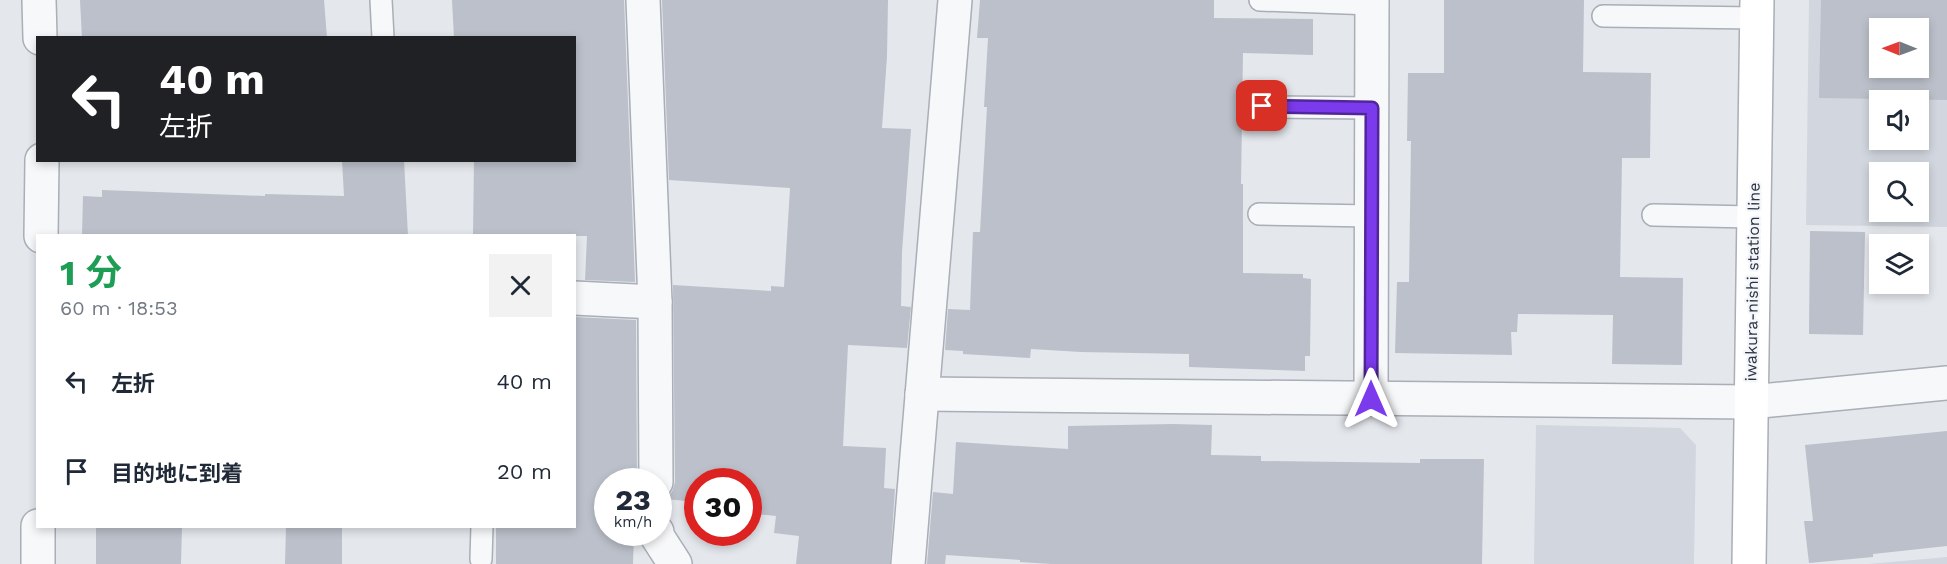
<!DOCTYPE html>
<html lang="ja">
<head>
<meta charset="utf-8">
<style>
  body { margin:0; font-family:"Work Sans","Noto Sans JP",sans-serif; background:#f2f2f3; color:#1f2937; height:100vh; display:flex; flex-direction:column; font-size:22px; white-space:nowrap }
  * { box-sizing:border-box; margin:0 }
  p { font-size:20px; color:#747a83 }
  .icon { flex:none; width:33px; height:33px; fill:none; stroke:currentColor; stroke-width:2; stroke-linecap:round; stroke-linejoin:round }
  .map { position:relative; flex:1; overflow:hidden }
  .drawer { position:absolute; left:36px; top:234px; width:540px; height:294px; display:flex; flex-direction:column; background:#fff; border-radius:0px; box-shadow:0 3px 9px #0003 }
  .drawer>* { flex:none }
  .top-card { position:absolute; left:36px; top:36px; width:540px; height:126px; border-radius:0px; box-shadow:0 3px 9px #0003; background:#202124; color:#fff; overflow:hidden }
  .needle { width:39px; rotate:271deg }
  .tools { position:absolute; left:1869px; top:18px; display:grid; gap:12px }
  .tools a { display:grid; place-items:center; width:60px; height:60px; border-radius:0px; background:#fff; box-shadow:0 3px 9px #0003; font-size:30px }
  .speed { position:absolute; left:594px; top:468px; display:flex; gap:12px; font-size:30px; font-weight:700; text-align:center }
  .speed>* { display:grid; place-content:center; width:78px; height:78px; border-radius:50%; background:#fff; box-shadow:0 3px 9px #0003; line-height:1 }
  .speed small { font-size:15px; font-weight:400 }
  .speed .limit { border:9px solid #d22; background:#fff; color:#111 }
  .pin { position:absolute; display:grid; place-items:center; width:51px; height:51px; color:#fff; margin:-26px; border-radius:12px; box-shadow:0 3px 9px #0006 }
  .me { position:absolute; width:66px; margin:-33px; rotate:0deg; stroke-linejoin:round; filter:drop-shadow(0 0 4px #0008) }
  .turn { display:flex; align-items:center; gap:21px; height:126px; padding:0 24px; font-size:27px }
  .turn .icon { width:78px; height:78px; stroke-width:2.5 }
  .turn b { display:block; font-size:42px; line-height:51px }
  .round { display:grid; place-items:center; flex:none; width:63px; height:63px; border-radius:0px; background:#f2f2f3 }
  .headline { display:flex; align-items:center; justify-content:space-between; height:102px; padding:0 24px }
  h1 { font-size:36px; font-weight:700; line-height:45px; color:#1e9e55 }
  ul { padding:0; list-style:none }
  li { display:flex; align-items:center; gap:18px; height:90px; padding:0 24px }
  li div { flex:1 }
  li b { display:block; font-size:22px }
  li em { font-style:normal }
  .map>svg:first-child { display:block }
</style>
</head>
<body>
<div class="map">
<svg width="1947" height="564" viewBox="0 0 1947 564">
  <rect width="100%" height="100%" fill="#e4e7ec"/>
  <g fill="#d2d6de" fill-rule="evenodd">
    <path d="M1809,0H1947V227L1806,225ZM1880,28H1918V68H1880ZM1880,100H1918V140H1880ZM1880,172H1918V212H1880Z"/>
    <path d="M1536,425L1680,428L1696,445L1694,564H1534Z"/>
    <path d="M1947,557V564H1869Z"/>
  </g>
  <g fill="#bbc0ca" fill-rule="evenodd">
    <path d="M80,0H324L327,38H82Z"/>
    <path d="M452,0H624L635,282L585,280L587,236H473L474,160H574V38H454Z"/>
    <path d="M662,0H888L887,56L882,128L911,129L902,252L901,306L911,307L907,348L848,345L843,446L886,448L884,488L895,489L890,564H796L799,536L774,533L776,516L748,513V482H698V502L664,499L672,492L675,482L673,285L771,291V286L784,287L790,188L669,180Z"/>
    <path d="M980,0H1214V18L1313,19V55L1243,53L1241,184H1243V273L1303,274V278L1311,279L1310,356H1305V371L1189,367V354L1081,352L1031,349L1030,358L963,354V351L945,350L948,309L970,310L973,232H980L987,107H984L988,38H977Z"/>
    <path d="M1444,0H1584L1583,72L1651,73L1650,158H1622L1620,277L1683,278L1682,365L1612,364L1613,315L1518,314L1517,332H1511L1512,355L1395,353L1397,282H1409L1411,141H1407L1408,73H1444Z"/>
    <path d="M1821,0H1947V100L1819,98ZM1880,28H1918V68H1880Z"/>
    <path d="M342,160H404L408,236H82L83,196L102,197V190L265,196V194L344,196Z"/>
    <path d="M1810,231L1865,232L1863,335L1809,334Z"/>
    <path d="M574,317L636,320L637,482H608V532H638V534H634L633,564H496V526H574Z"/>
    <path d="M1173,424L1212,425L1211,455L1261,456V461L1420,463V459H1484L1482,564H1051L1020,562V560L946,555L945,564H927L933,492L953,494L956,442L1068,449V426Z"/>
    <path d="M1947,431V546L1873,554V557L1809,563L1804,521H1813L1805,445Z"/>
    <path d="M96,526H182L181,564H96Z"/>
    <path d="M286,526H342V564H285Z"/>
  </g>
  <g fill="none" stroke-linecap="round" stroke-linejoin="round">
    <defs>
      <g id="lane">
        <path d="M381,0L383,38"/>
        <path d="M1260,0L1372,4"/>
        <path d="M1603,16L1757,18"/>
        <path d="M1262,107L1372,108"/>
        <path d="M1259,214L1371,216"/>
        <path d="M1653,215L1753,217"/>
        <path d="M481,559L482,526"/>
      </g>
      <g id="street">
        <path d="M39,0L40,38"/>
        <path d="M643,0L655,302L656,482"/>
        <path d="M41,236L42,160"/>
        <path d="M574,298L655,302"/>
        <path d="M922,394L1751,402L1947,383"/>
        <path d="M1371,399L1372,0"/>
        <path d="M657,532V536L675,564"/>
        <path d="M38,564V526"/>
        <path d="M908,564L955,0"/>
      </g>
      <path id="secondary" d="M1749,564L1757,0"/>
    </defs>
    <use href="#lane" stroke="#a9aeb7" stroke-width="24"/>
    <use href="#street" stroke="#a9aeb7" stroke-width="36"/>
    <use href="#secondary" stroke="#a9aeb7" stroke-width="36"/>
    <use href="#lane" stroke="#f7f8fa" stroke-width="21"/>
    <use href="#street" stroke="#f7f8fa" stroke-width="33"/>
    <use href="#secondary" stroke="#fff" stroke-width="33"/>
  </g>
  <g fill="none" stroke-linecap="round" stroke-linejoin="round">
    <defs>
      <path id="route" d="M1262,106L1372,108L1371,399"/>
    </defs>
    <use href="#route" stroke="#51269a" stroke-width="15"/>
    <use href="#route" stroke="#7c3aed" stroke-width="10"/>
  </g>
  <g text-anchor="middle" stroke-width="4.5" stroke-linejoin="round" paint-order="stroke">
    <g font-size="16" fill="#2b3445" stroke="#f4f6f9">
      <text transform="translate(1752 282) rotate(-89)" y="6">iwakura-nishi station line</text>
    </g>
  </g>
</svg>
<div class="tools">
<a><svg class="needle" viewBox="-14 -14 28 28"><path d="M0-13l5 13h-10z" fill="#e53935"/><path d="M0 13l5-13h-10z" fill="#747a83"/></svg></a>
<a><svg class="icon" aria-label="sound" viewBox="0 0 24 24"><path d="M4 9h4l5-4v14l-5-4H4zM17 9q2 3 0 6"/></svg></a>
<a><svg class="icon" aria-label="search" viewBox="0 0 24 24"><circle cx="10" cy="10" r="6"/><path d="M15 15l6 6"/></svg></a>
<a><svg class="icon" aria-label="layers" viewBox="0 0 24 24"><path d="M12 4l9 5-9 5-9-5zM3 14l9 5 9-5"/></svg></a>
</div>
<div class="speed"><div>23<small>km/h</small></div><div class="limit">30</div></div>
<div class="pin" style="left:1262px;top:106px;background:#d93025"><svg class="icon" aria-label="arrive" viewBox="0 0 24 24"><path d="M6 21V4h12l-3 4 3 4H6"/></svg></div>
<svg class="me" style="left:1371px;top:399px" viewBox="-20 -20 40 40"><path d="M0-17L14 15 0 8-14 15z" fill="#7c3aed" stroke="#fff" stroke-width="4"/></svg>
<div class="top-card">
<div class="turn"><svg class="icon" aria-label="left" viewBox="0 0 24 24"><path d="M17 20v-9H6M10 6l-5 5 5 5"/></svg><div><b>40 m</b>左折</div></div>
</div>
<section class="drawer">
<div class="headline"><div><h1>1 分</h1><p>60 m · 18:53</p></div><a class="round"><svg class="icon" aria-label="close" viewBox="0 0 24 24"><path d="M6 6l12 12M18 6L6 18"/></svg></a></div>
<ul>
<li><svg class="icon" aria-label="left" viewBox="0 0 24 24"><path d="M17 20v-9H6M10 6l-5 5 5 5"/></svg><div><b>左折</b></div><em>40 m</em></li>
<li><svg class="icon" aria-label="arrive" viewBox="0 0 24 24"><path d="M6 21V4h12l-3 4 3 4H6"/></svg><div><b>目的地に到着</b></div><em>20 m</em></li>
</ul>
</section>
</div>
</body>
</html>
